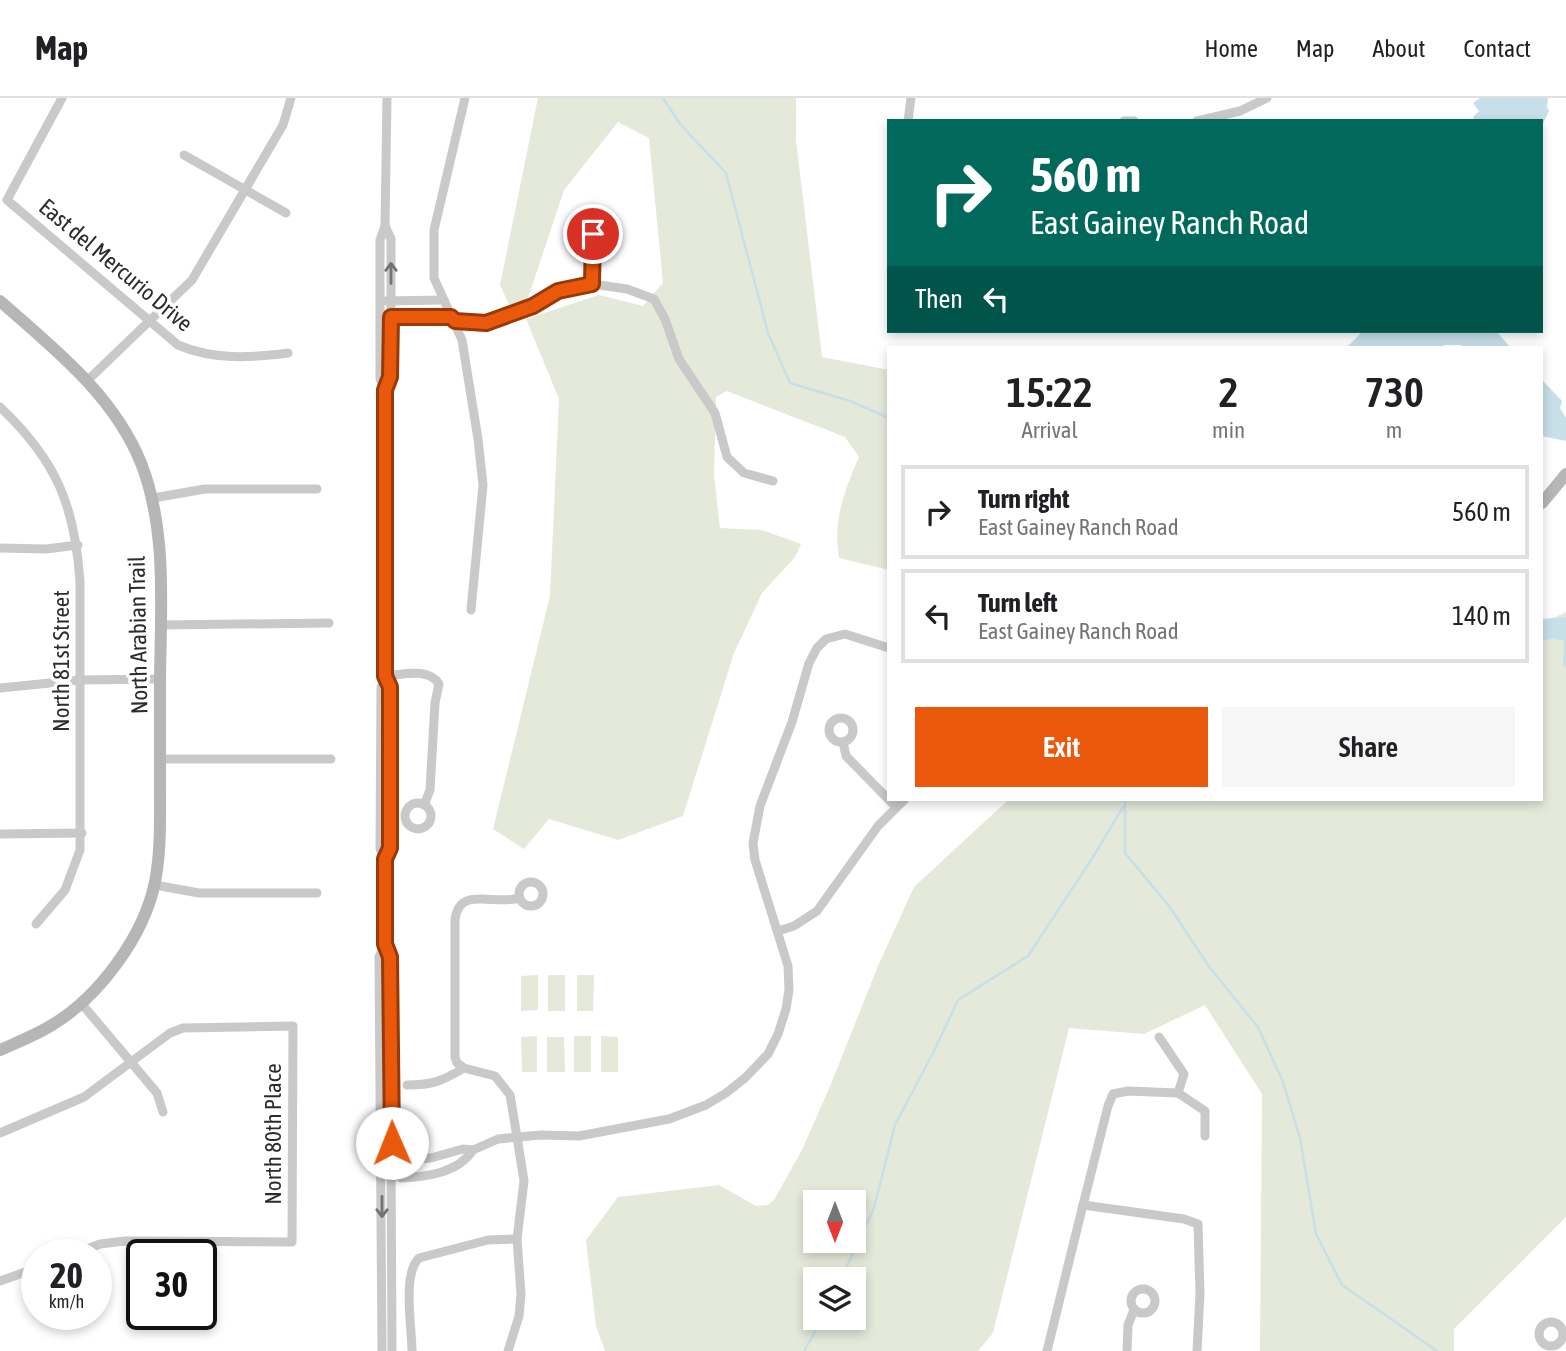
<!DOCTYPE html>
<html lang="en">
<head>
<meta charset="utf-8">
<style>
  body { margin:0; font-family:"Asap Condensed",sans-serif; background:#f6f6f6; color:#202124; height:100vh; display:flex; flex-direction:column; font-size:26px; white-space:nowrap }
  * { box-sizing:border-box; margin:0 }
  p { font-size:23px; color:#757577 }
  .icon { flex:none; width:38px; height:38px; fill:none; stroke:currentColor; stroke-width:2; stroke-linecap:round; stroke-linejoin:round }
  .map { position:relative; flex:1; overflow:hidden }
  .details { position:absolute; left:887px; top:248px; width:656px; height:455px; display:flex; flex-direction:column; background:#fff; border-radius:0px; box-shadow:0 4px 10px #0003 }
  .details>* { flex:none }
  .top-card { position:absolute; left:887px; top:21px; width:656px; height:214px; border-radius:0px; box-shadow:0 4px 10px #0003; background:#00695c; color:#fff; overflow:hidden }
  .needle { width:46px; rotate:180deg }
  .tools { position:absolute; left:803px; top:1092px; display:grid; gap:14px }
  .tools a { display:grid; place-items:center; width:63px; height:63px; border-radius:0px; background:#fff; box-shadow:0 4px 10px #0003; font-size:35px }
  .speed { position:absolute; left:21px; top:1141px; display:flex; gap:14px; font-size:35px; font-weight:700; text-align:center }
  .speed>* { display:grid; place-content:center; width:91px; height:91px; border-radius:50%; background:#fff; box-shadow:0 4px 10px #0003; line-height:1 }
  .speed small { font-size:18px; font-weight:400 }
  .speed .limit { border:4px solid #111; border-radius:10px; background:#fff; color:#111 }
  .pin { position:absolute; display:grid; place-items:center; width:60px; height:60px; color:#fff; margin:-30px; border:4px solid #fff; border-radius:50%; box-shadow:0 2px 7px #0007 }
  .me { position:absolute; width:77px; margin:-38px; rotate:359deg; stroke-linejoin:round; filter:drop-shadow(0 0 5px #0008) }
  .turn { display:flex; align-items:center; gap:24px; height:147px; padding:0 28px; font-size:32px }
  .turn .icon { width:91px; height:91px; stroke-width:2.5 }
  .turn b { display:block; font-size:49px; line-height:60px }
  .then { display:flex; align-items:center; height:66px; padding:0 28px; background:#0003; gap:14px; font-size:26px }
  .eta { display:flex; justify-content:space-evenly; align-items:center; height:119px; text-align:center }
  .eta b { font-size:42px; font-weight:600; line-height:49px }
  .button { display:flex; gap:14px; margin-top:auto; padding:14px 28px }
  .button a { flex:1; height:80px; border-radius:0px; background:#ea580c; color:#fff; font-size:28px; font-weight:600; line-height:80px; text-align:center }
  .button a+a { background:#f6f6f6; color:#202124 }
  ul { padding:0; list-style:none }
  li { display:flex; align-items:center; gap:21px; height:94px; margin:0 14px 10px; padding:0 14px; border:4px solid #e0e0e0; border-radius:0px }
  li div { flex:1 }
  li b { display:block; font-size:26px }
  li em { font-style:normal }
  header { display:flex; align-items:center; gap:42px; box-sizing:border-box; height:98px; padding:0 35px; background:#fff; border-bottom:2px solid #e0e0e0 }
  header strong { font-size:33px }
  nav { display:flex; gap:38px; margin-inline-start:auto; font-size:24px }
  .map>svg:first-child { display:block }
</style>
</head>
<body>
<header>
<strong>Map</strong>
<nav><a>Home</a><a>Map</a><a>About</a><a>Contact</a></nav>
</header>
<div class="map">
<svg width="1566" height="1253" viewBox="0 0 1566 1253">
  <rect width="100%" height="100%" fill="#fff"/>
  <g fill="#e4e9da" fill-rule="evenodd">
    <path d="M538,0H796V42L822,259L889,272V472L839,460C833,421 844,394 859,359L845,339L727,293L716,299L714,377L720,430L762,432L801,446L795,459L762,495L734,555L683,718L618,742L549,721L524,751L493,731L550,498L559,301L526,221L599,197L643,208L663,185L649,40L618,24L564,92L527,203L511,211L500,187Z"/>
    <path d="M1566,514V1119L1454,1231V1253H1260L1262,996L1205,907L1144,936L1069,930L993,1235L978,1253H605L596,1228L586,1142L618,1099L719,1087L756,1108L768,1107L774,1102L802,1052L831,986L878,868L914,789L1008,702H1542V525ZM816,1104H854V1143H816ZM816,1181H854V1220H816Z"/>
    <path d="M538,877V912L521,913V878Z"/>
    <rect x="548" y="877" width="17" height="36"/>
    <path d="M577,877H594L593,913H577Z"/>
    <path d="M537,938V974H522L521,939Z"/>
    <rect x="574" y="938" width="17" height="36"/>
    <path d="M601,938L618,939V974H601Z"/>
    <path d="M547,939H564L565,974H547Z"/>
  </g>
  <g fill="#c7dfe8">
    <path d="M1480,0H1548L1547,9L1549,13L1542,28V23H1476L1473,19L1479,13L1473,5Z"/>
    <path d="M1363,233H1496L1511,250H1464L1461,247H1444L1440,250H1346Z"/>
    <path d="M1543,283L1562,303L1560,310L1566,320V343L1542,338Z"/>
    <path d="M1566,519V570L1563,567L1564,543L1553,540L1542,543V521Z"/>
  </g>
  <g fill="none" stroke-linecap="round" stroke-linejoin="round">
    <g stroke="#c7dfe8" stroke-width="2.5">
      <path d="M663,0L680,26L726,75L768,235L790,285L850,303L889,320"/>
      <path d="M1125,702V755L1169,808L1210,870L1258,929L1283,984L1300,1040L1316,1136L1342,1187L1437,1253"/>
      <path d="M841,1181L874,1110L895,1027L934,953L958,902L1028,858L1093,759L1123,709"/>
      <path d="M804,1253L823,1220"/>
    </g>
    <g stroke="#c9c9c9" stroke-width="9">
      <path d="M62,0L7,102L178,247C213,262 251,260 288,255"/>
      <path d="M465,0L434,132V180L462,242L478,341L483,387L471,512"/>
      <path d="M908,23L911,0"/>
      <path d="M1124,23H1134"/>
      <path d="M1197,23L1240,13L1267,0"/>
      <path d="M184,57L286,115"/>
      <path d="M586,112L593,136L592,186"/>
      <path d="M386,203L444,202"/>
      <path d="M385,219H451"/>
      <path d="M455,223L486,225L533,208L558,193L592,186L627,191L654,201L665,221L679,261L715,315L727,359L744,375L773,383"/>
      <path d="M88,282L192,182L283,27L291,0"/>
      <path d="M385,292L380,281V142L385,128L387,0"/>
      <path d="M0,309C56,362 75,407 80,484V752L65,792L36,826"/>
      <path d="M153,400L205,391H317"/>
      <path d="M0,450L46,451L78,447"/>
      <path d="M161,527L329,525"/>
      <path d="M385,578L390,589L391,750L385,761V846L390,859L392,1253"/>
      <path d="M385,578C403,577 428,569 439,586L435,605L430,692L424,707"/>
      <path d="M0,590L80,582L160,581"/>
      <circle cx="841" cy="632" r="12"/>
      <path d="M843,644L846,658L895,708"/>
      <path d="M160,661H331"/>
      <circle cx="418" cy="718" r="13"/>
      <path d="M0,736L82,735"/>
      <path d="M385,761L380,751L381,589L385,578V292L390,279L391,203V141L385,128"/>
      <circle cx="531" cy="796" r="12"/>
      <path d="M155,787L199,795H317"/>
      <path d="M778,833L794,828L817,813L878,728L904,702"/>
      <path d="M81,905L157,995L163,1014"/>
      <path d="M1159,939L1184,976L1178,995L1205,1013V1038"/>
      <path d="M407,987C433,987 442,983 464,970"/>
      <path d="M1178,995L1128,993L1113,996L1108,1008L1083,1107L1184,1121L1198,1126L1200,1196L1197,1253"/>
      <path d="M0,1035L84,999L170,935L183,930L293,928L292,1144L125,1143L100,1146L72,1157"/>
      <path d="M392,1072L400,1063L431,1060L463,1051L473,1052L498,1041L541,1037L579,1038L669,1021L706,1007L726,995L745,980L768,956L778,936L786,911L789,892L788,868L755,762L753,745L760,708L792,624L809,565L817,550L826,541L845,536L889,550"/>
      <path d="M392,1072L401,1080C426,1079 458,1075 473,1052"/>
      <path d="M0,1183L37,1170"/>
      <circle cx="1143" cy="1203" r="12"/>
      <circle cx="1551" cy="1236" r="12"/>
      <path d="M382,1253L379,859L385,846"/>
      <path d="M412,1253C412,1230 402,1176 419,1160L488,1142L517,1141"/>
      <path d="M508,1253L519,1218L521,1196L517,1141L524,1083L517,1039L510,997L495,978L464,970L457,965L455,959V822C459,787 494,808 520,800"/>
      <path d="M1047,1253L1083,1107"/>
      <path d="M1127,1253L1128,1227L1134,1212"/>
    </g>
    <g stroke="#b6b6b6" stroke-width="12">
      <path d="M0,203C54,251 113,296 141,365C167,431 161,508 160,579C160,616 160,653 160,690C160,722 161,753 155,784C144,838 99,899 52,927C36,937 18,944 0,952"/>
      <path d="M1542,405L1566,376"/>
    </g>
  </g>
  <defs><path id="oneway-shaft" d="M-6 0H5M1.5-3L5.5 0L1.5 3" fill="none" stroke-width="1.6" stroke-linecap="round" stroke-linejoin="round" transform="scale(1.75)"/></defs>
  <g stroke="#737373">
    <use href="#oneway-shaft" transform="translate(391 175) rotate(-90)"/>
    <use href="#oneway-shaft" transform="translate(382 1109) rotate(90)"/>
  </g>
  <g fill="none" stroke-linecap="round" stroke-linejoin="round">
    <defs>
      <path id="route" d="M392,1045L390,859L385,846V761L390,750V589L385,578V292L390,279L391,219H451L455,223L486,225L533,208L558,193L592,186L593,136"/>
    </defs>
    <use href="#route" stroke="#983908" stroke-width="18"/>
    <use href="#route" stroke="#ea580c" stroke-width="12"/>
  </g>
  <g text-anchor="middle" stroke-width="7" stroke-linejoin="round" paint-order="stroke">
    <g font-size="23" fill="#2c2c2c" stroke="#fff">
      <text transform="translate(116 167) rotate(40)" y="8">East del Mercurio Drive</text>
      <text transform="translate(138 537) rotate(-91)" y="8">North Arabian Trail</text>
      <text transform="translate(61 563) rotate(-90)" y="8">North 81st Street</text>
      <text transform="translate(273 1036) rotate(-90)" y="8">North 80th Place</text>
    </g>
  </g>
</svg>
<div class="tools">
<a><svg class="needle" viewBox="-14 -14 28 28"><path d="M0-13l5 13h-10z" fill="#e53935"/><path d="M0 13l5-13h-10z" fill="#757577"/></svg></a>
<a><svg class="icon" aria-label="layers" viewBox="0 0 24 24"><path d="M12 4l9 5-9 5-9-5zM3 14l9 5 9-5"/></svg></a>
</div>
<div class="speed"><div>20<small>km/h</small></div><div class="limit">30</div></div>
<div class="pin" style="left:593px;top:136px;background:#d93025"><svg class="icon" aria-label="arrive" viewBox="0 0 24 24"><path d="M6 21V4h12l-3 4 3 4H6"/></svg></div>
<svg class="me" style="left:392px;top:1045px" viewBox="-20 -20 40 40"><circle r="19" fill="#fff"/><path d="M0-13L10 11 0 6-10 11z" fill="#ea580c"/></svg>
<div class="top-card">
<div class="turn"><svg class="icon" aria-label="right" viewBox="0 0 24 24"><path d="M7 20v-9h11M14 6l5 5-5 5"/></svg><div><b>560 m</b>East Gainey Ranch Road</div></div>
<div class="then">Then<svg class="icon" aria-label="left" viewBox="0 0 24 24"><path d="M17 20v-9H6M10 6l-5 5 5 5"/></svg></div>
</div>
<section class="details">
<div class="eta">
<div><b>15:22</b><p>Arrival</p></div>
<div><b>2</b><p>min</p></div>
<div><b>730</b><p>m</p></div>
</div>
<ul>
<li><svg class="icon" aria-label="right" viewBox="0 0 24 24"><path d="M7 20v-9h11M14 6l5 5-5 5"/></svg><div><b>Turn right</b><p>East Gainey Ranch Road</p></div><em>560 m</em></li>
<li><svg class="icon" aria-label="left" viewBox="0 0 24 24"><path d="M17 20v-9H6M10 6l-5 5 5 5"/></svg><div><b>Turn left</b><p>East Gainey Ranch Road</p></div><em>140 m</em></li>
</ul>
<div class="button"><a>Exit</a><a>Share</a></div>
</section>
</div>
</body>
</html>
